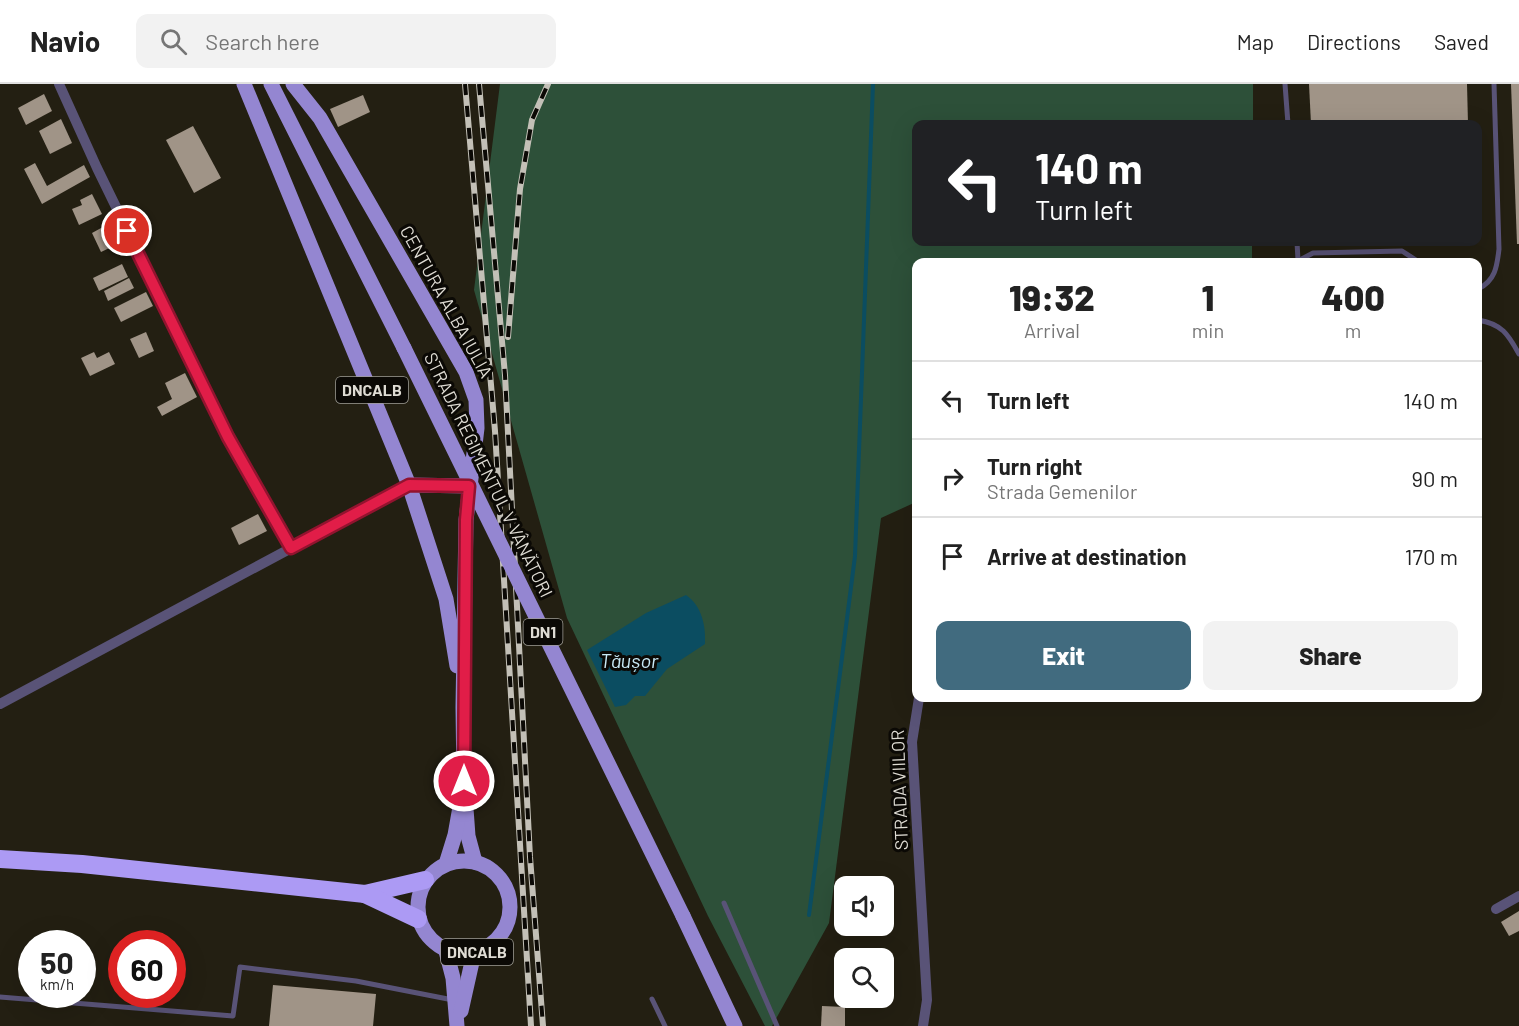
<!DOCTYPE html>
<html lang="en">
<head>
<meta charset="utf-8">
<style>
  body { margin:0; font-family:Barlow,sans-serif; background:#f2f2f2; color:#222; height:100vh; display:flex; flex-direction:column; font-size:22px; white-space:nowrap }
  * { box-sizing:border-box; margin:0 }
  p { font-size:20px; color:#767676 }
  .icon { flex:none; width:33px; height:33px; fill:none; stroke:currentColor; stroke-width:2; stroke-linecap:round; stroke-linejoin:round }
  .map { position:relative; flex:1; overflow:hidden }
  .drawer { position:absolute; left:912px; top:174px; width:570px; height:444px; display:flex; flex-direction:column; background:#fff; border-radius:12px; box-shadow:0 6px 24px #0002 }
  .drawer>* { flex:none }
  .hud { position:absolute; left:912px; top:36px; width:570px; height:126px; border-radius:12px; box-shadow:0 6px 24px #0002; background:#202124; color:#fff; overflow:hidden }
  .buttons { position:absolute; left:834px; top:792px; display:grid; gap:12px }
  .buttons a { display:grid; place-items:center; width:60px; height:60px; border-radius:12px; background:#fff; box-shadow:0 6px 24px #0002; font-size:30px }
  .speed { position:absolute; left:18px; top:846px; display:flex; gap:12px; font-size:30px; font-weight:700; text-align:center }
  .speed>* { display:grid; place-content:center; width:78px; height:78px; border-radius:50%; background:#fff; box-shadow:0 6px 24px #0002; line-height:1 }
  .speed small { font-size:15px; font-weight:400 }
  .speed .limit { border:9px solid #d22; background:#fff; color:#111 }
  .pin { position:absolute; display:grid; place-items:center; width:51px; height:51px; color:#fff; margin:-26px; border:3px solid #fff; border-radius:50%; box-shadow:0 2px 6px #0007 }
  .me { position:absolute; width:66px; margin:-33px; rotate:0deg; stroke-linejoin:round; filter:drop-shadow(0 0 4px #0008) }
  .turn { display:flex; align-items:center; gap:21px; height:126px; padding:0 24px; font-size:27px }
  .turn .icon { width:78px; height:78px; stroke-width:2.5 }
  .turn b { display:block; font-size:42px; line-height:51px }
  .eta { display:flex; justify-content:space-evenly; align-items:center; height:102px; text-align:center }
  .eta b { font-size:36px; font-weight:800; line-height:42px }
  .action { display:flex; gap:12px; margin-top:auto; padding:12px 24px }
  .action a { flex:1; height:69px; border-radius:12px; background:#416b7f; color:#fff; font-size:24px; font-weight:800; line-height:69px; text-align:center }
  .action a+a { background:#f2f2f2; color:#222 }
  ul { padding:0; list-style:none }
  li { display:flex; align-items:center; gap:18px; height:78px; padding:0 24px; border-top:2px solid #e0e0e0 }
  li div { flex:1 }
  li b { display:block; font-size:22px }
  li em { font-style:normal }
  header { display:flex; align-items:center; gap:36px; box-sizing:border-box; height:84px; padding:0 30px; background:#fff; border-bottom:2px solid #e0e0e0 }
  header strong { font-size:28px }
  nav { display:flex; gap:33px; margin-inline-start:auto; font-size:21px }
  .search { width:420px; height:54px; background:#f2f2f2; display:flex; align-items:center; gap:15px; box-sizing:border-box; padding:0 21px; border-radius:12px; color:#767676; font-size:22px }
  .map>svg:first-child { display:block }
</style>
</head>
<body>
<header>
<strong>Navio</strong>
<div class="search"><svg class="icon" aria-label="search" viewBox="0 0 24 24"><circle cx="10" cy="10" r="6"/><path d="M15 15l6 6"/></svg>Search here</div>
<nav><a>Map</a><a>Directions</a><a>Saved</a></nav>
</header>
<div class="map">
<svg width="1519" height="942" viewBox="0 0 1519 942">
  <rect width="100%" height="100%" fill="#231f12"/>
  <path fill="#2d5039" d="M500,0H1253V40H916V158H1252V178H916V418L881,434L829,839L772,942H765L708,832L567,534L474,206Z"/>
  <path fill="#0b4d61" d="M686,511C702,522 706,542 705,560L667,585L645,612H635L626,621L615,623L587,566L646,529Z"/>
  <g fill="none" stroke-linecap="round" stroke-linejoin="round">
    <path stroke="#0b4d61" stroke-width="4" d="M809,831L855,472L873,0"/>
  </g>
  <g fill="#a09487">
    <path d="M1309,0H1467L1468,40H1311Z"/>
    <path d="M1511,0H1519V160H1517Z"/>
    <path d="M44,10L52,27L26,41L18,24Z"/>
    <path d="M363,11L370,28L338,43L330,25Z"/>
    <path d="M61,35L72,59L50,70L39,47Z"/>
    <path d="M193,42L221,94L194,109L166,56Z"/>
    <path d="M35,79L47,102L84,81L90,93L42,120L24,85Z"/>
    <path d="M92,110L102,130L79,141L72,125L82,121L80,116Z"/>
    <path d="M112,138L122,158L101,168L92,149Z"/>
    <path d="M122,180L128,193L99,207L93,194Z"/>
    <path d="M129,194L134,204L108,217L104,207Z"/>
    <path d="M146,208L153,222L121,238L114,224Z"/>
    <path d="M146,248L154,267L139,274L130,255Z"/>
    <path d="M94,268L97,274L109,268L115,280L90,292L81,274Z"/>
    <path d="M185,289L197,313L162,332L157,323L172,315L165,299Z"/>
    <path d="M258,430L267,447L239,461L231,444Z"/>
    <path d="M1519,827V847L1509,852L1501,838Z"/>
    <path d="M273,901L376,910L373,942H269Z"/>
    <path d="M822,922L845,923V942H821Z"/>
  </g>
  <g fill="none" stroke-linecap="round" stroke-linejoin="round">
    <g stroke="#595377" stroke-width="5">
      <path d="M1285,0L1288,40"/>
      <path d="M1297,158L1298,176"/>
      <path d="M1296,178L1313,169L1402,167L1419,178"/>
      <path d="M1478,205C1495,197 1497,183 1499,165L1494,0"/>
      <path d="M1478,236C1502,240 1508,250 1519,270"/>
      <path d="M724,819L777,942"/>
      <path d="M0,913L233,932L240,883L356,897L453,916"/>
      <path d="M652,915L665,942"/>
    </g>
    <g stroke="#595377" stroke-width="10">
      <path d="M59,0L97,84L228,353L291,464"/>
      <path d="M919,614L912,658L927,916L923,942"/>
      <path d="M0,620L409,401"/>
      <path d="M1496,825L1519,812"/>
    </g>
    <g stroke="#9486d1" stroke-width="15">
      <path d="M244,0L409,401L446,515L457,582"/>
      <path d="M271,0L404,264"/>
      <path d="M293,0L320,34L466,288L476,316L477,344L466,436L463,623L464,697L468,752L475,778"/>
      <path d="M409,401L469,402"/>
      <circle cx="464" cy="823" r="46"/>
      <path d="M446,780L455,751L460,723"/>
      <path d="M683,832L735,942"/>
      <path d="M446,867L453,894L457,942"/>
      <path d="M461,927L474,869"/>
    </g>
    <g stroke="#ac9af4" stroke-width="18">
      <path d="M0,775L82,780L365,810L425,796"/>
      <path d="M365,810L418,835"/>
    </g>
    <defs>
      <g id="rail">
        <path d="M465,0L495,347L531,942"/>
        <path d="M479,0L505,291L530,773L543,942"/>
        <path d="M508,253L520,105L532,36L548,0"/>
      </g>
    </defs>
    <use href="#rail" stroke="#c3c0b7" stroke-width="6"/>
    <use href="#rail" stroke="#0b0905" stroke-width="4" stroke-dasharray="11" stroke-linecap="butt"/>
    <path stroke="#9486d1" stroke-width="15" d="M404,264L683,832"/>
  </g>
  <g fill="none" stroke-linecap="round" stroke-linejoin="round">
    <defs>
      <path id="route" d="M127,147L228,353L291,464L409,401L469,402L466,436L464,697"/>
    </defs>
    <use href="#route" stroke="#92132f" stroke-width="15"/>
    <use href="#route" stroke="#e11d48" stroke-width="10"/>
  </g>
  <g text-anchor="middle" stroke-width="6" stroke-linejoin="round" paint-order="stroke">
    <g fill="#0b0905" stroke="#9f9d96" stroke-width="1.5">
      <rect x="336" y="293" width="72" height="26" rx="4.5"/>
      <rect x="523.5" y="535" width="39" height="26" rx="4.5"/>
      <rect x="441" y="855" width="72" height="26" rx="4.5"/>
    </g>
    <g font-size="16" font-weight="bold" fill="#dfdcd4">
      <text x="372" y="312">DNCALB</text>
      <text x="543" y="554">DN1</text>
      <text x="477" y="874">DNCALB</text>
    </g>
    <g font-size="18" fill="#dfdcd4" stroke="#0b0905">
      <text transform="translate(446 218) rotate(61)" y="6">CENTURA ALBA IULIA</text>
      <text transform="translate(488 391) rotate(64)" y="6">STRADA REGIMENTUL V VÂNĂTORI</text>
      <text transform="translate(900 706) rotate(-92)" y="6">STRADA VIILOR</text>
    </g>
    <g font-size="20" font-style="italic" fill="#c8eaf7" stroke="#0b0905">
      <text x="629" y="584">Tăușor</text>
    </g>
  </g>
</svg>
<div class="buttons">
<a><svg class="icon" aria-label="sound" viewBox="0 0 24 24"><path d="M4 9h4l5-4v14l-5-4H4zM17 9q2 3 0 6"/></svg></a>
<a><svg class="icon" aria-label="search" viewBox="0 0 24 24"><circle cx="10" cy="10" r="6"/><path d="M15 15l6 6"/></svg></a>
</div>
<div class="speed"><div>50<small>km/h</small></div><div class="limit">60</div></div>
<div class="pin" style="left:127px;top:147px;background:#d93025"><svg class="icon" aria-label="arrive" viewBox="0 0 24 24"><path d="M6 21V4h12l-3 4 3 4H6"/></svg></div>
<svg class="me" style="left:464px;top:697px" viewBox="-20 -20 40 40"><circle r="17" fill="#e11d48" stroke="#fff" stroke-width="3"/><path d="M0-11L8 9 0 5-8 9z" fill="#fff"/></svg>
<div class="hud">
<div class="turn"><svg class="icon" aria-label="left" viewBox="0 0 24 24"><path d="M17 20v-9H6M10 6l-5 5 5 5"/></svg><div><b>140 m</b>Turn left</div></div>
</div>
<section class="drawer">
<div class="eta">
<div><b>19:32</b><p>Arrival</p></div>
<div><b>1</b><p>min</p></div>
<div><b>400</b><p>m</p></div>
</div>
<ul>
<li><svg class="icon" aria-label="left" viewBox="0 0 24 24"><path d="M17 20v-9H6M10 6l-5 5 5 5"/></svg><div><b>Turn left</b></div><em>140 m</em></li>
<li><svg class="icon" aria-label="right" viewBox="0 0 24 24"><path d="M7 20v-9h11M14 6l5 5-5 5"/></svg><div><b>Turn right</b><p>Strada Gemenilor</p></div><em>90 m</em></li>
<li><svg class="icon" aria-label="arrive" viewBox="0 0 24 24"><path d="M6 21V4h12l-3 4 3 4H6"/></svg><div><b>Arrive at destination</b></div><em>170 m</em></li>
</ul>
<div class="action"><a>Exit</a><a>Share</a></div>
</section>
</div>
</body>
</html>
